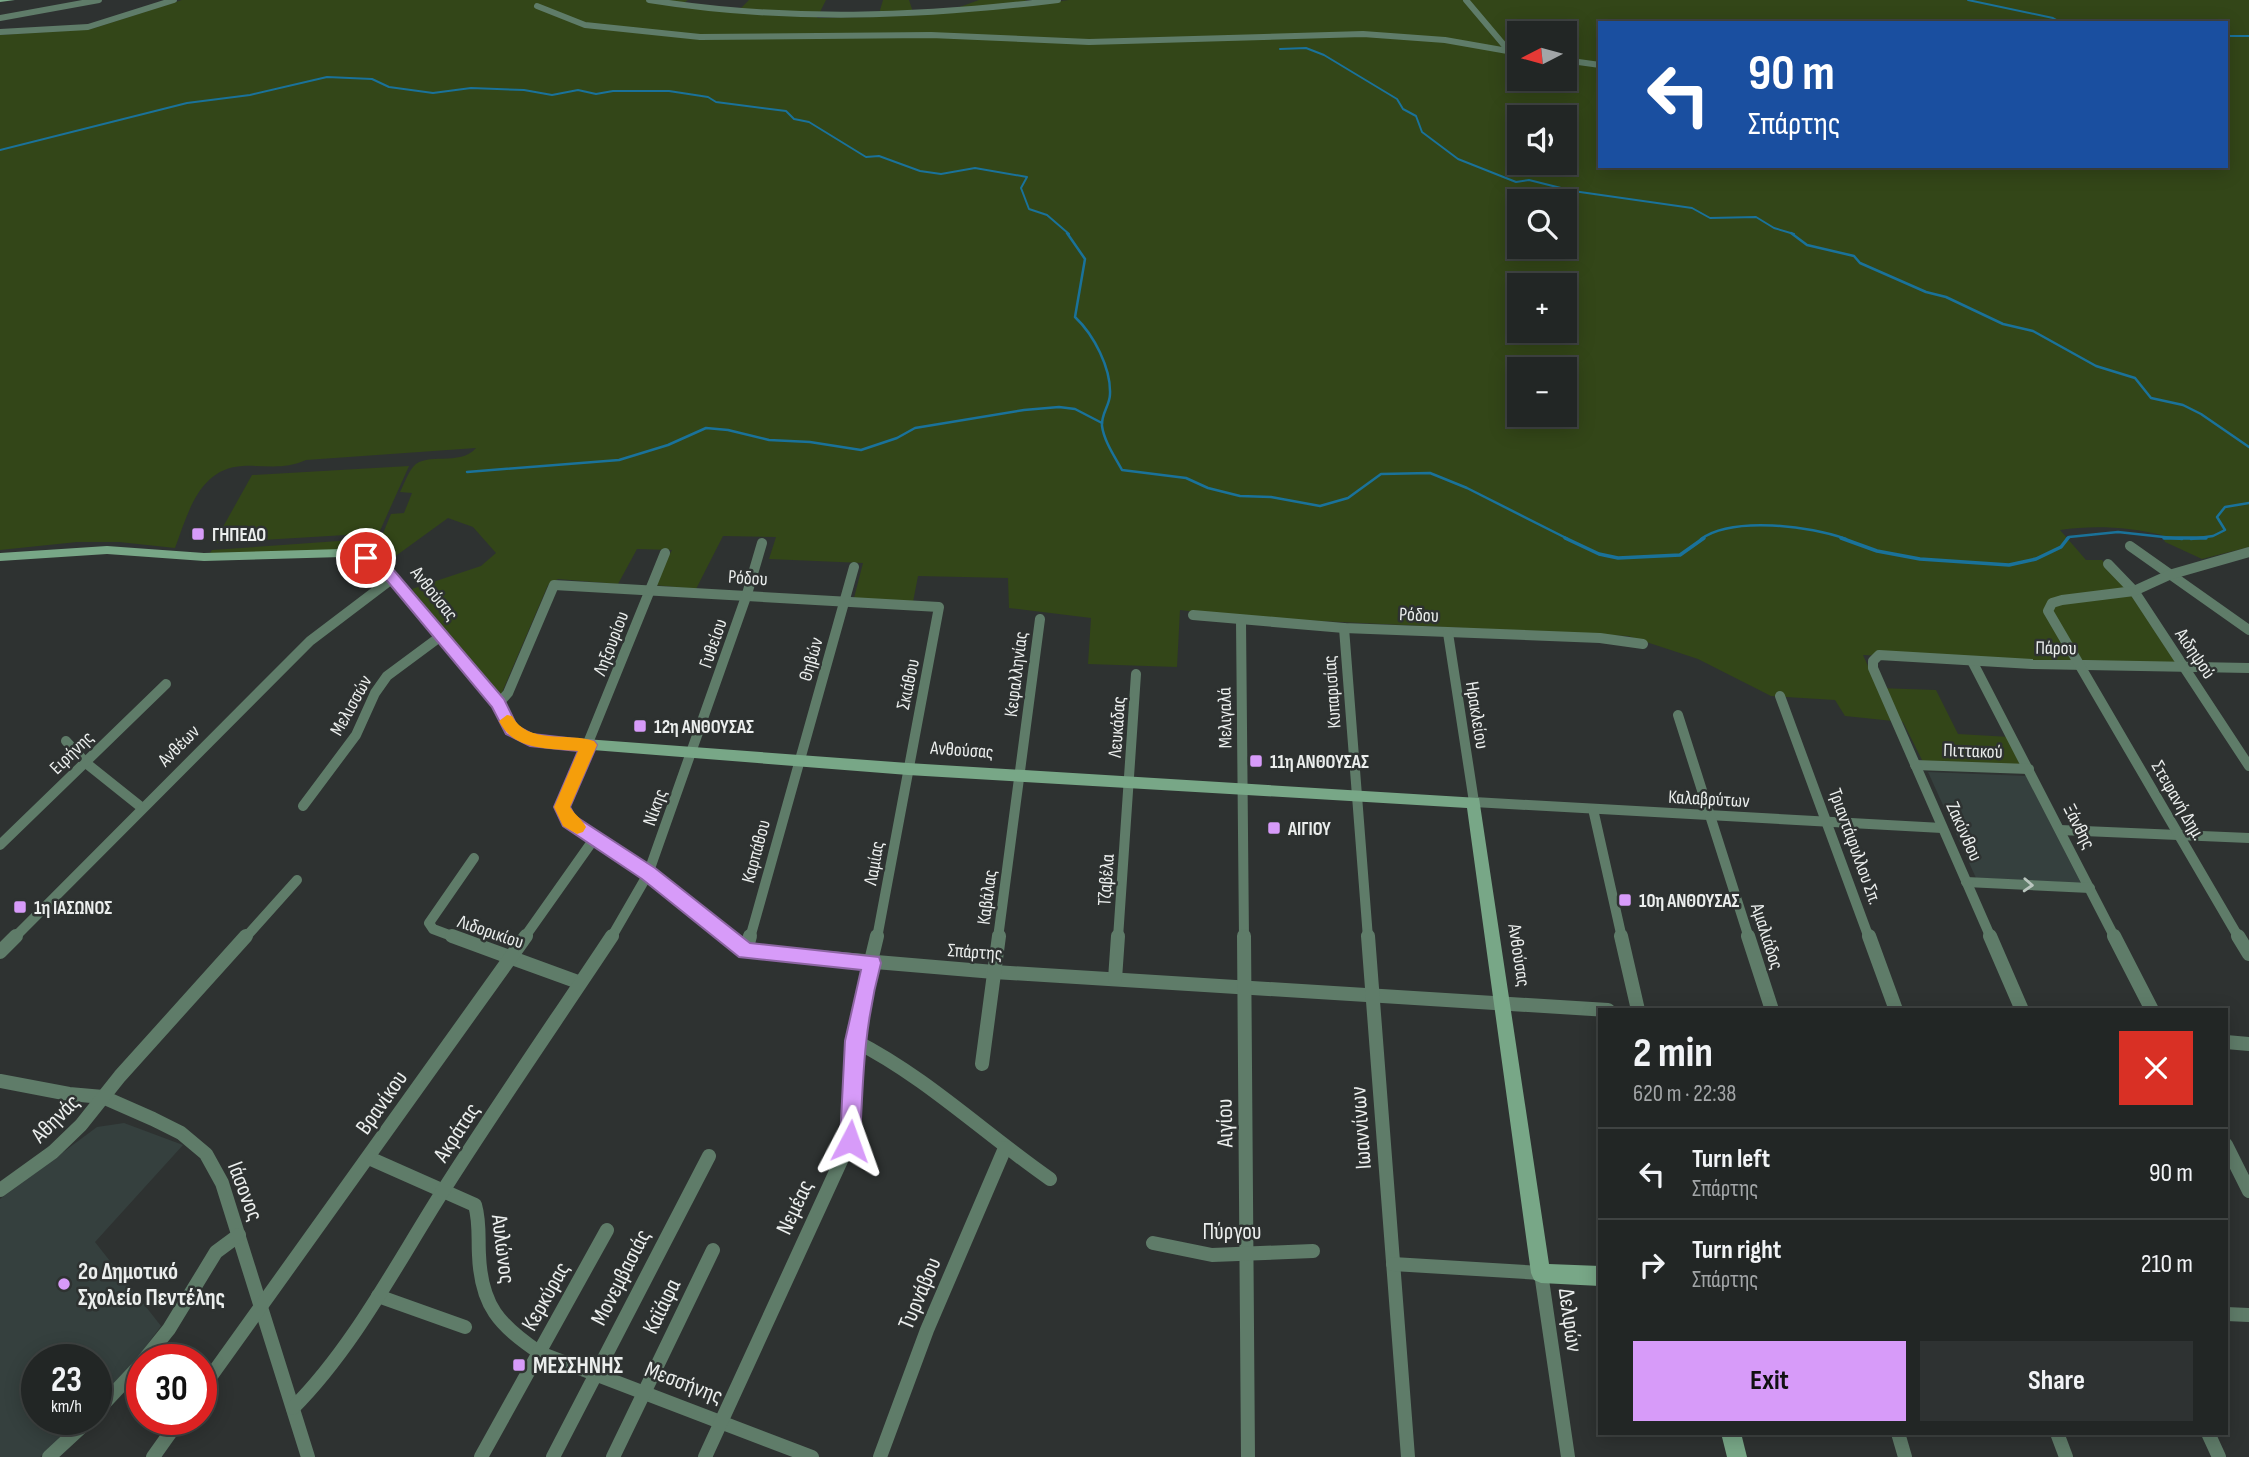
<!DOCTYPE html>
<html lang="en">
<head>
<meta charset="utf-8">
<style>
  body { margin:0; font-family:"Sofia Sans Condensed",sans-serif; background:#2e3232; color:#f1f3f6; height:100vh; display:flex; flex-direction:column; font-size:26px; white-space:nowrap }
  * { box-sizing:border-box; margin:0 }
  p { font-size:23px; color:#a2a5a7 }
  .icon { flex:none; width:38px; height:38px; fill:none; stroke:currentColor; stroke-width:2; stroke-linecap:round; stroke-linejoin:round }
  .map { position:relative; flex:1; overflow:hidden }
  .side { position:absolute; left:1598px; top:1008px; width:630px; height:427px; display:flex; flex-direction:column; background:#222625; border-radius:0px; box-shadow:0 4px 18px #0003,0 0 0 2px #3f4342 }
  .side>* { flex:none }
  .guide { position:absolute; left:1598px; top:21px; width:630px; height:147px; border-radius:0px; box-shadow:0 4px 18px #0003,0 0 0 2px #3f4342; background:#1a4fa0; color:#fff; overflow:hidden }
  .needle { width:46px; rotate:264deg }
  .tools { position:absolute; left:1507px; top:21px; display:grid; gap:14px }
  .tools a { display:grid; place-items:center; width:70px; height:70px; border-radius:0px; background:#222625; box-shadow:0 4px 18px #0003,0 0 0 2px #3f4342; font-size:35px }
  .speed { position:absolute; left:21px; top:1344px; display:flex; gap:14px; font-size:35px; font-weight:700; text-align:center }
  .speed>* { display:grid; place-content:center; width:91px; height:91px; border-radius:50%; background:#222625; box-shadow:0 4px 18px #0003,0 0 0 2px #3f4342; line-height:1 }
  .speed small { font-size:18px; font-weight:400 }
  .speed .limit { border:10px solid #d22; background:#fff; color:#111 }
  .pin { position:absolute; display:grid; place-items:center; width:60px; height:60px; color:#fff; margin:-30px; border:4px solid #fff; border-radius:50%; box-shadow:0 2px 7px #0007 }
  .me { position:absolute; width:77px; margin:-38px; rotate:4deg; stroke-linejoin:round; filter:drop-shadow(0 0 5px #0008) }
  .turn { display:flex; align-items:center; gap:24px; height:147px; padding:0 35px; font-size:32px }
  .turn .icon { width:91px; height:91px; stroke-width:2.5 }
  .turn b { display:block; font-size:49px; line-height:60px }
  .round { display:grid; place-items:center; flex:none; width:74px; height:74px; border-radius:0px; background:#2e3232 }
  .summary { display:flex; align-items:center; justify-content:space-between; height:119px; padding:0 35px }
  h1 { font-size:42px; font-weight:700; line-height:52px }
  .primary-button { display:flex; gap:14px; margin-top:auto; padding:14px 35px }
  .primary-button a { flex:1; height:80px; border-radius:0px; background:#d79bf9; color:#111; font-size:28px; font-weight:700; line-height:80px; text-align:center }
  .primary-button a+a { background:#2e3232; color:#f1f3f6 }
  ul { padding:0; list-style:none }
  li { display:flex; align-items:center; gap:21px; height:91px; padding:0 35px; border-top:2px solid #3f4342 }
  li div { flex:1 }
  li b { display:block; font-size:26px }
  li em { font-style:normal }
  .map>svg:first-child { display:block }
</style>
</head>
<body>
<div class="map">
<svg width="2249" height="1457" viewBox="0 0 2249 1457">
  <rect width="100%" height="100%" fill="#2e3231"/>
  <g fill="#35403e">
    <path d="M1928,772L2026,776L2081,883L1976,878Z"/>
    <path d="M124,1123L183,1145L95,1242L161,1326L127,1372L96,1405V1360H37V1419H83L40,1457H0V1199L97,1127Z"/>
  </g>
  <g fill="#334618" fill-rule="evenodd">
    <path d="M182,0H688L678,7L736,13L749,0H826L817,18L878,17L883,0H909L914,15L943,13L979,0H1025L1032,5L1069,0H2249V547L2202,559L2165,542L2162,535C2129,527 2093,525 2060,530L2086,560H2102L2126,587L2176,663L2025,662L1863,655L1878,688L1936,690L1958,734L2010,737L2026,766L1923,762L1903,722L1845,716L1835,700L1771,696L1698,659L1628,636L1242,617L1180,610L1177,667L1088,664L1091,618L1009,608L1008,578L918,576L913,602L854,598L863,563L769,559L776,537L723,536L696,589L654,585L672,550L637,549L618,584L558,579L548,585L500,697L437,624L412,589L481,566L496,553L473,527L448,518L386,563L368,554L348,551L210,553L212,550L381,538L391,514L404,513L412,493L400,492C404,484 408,473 413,467C426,451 460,467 476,448L306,460C284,470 266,465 243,466C199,468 188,513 175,548L119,542H77L0,550V35L91,29ZM1600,23H2226V166H1600ZM1519,33H1564V79H1519ZM1519,117H1564V163H1519ZM1519,201H1564V247H1519ZM1519,285H1564V331H1519ZM1519,369H1564V415H1519Z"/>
    <path d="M409,466L379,533L214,543L252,475Z"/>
  </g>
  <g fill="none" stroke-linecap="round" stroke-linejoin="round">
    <g stroke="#1a729a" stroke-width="2">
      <path d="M1968,0L2053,18L2062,23"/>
      <path d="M2226,36H2249"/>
      <path d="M1280,49L1306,48L1324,55L1397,99L1403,109L1416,116L1422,132L1458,159L1516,182L1529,180L1573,191L1692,208L1710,218L1756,217L1774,228L1794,234"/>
      <path d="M0,150L187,103L250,95L327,77L372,79L389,87L433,93L471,88L524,90L552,95L578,90L596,94L613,91H669L708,97L716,102L786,111L794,119L809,122L866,157L879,156L920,171L941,174L975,168L1027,177L1021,188L1029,209L1047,215L1069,234"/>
    </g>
    <g stroke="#1a729a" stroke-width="2.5">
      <path d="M1067,233L1085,259L1075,317C1094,335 1111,368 1110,394C1110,405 1101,414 1102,426C1104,441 1115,457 1122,470L1186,478L1208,488L1240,496L1271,497L1320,506L1348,498L1381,474L1430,473L1467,488L1568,539"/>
      <path d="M1791,233L1807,245L1854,256L1860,263L1926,292L1946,297L2003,324L2033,331L2096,366L2135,378L2151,398L2183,405L2201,414L2249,447"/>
      <path d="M467,472L619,460L668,445L706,428L728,430L769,440L810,442L861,450L897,438L915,428L1024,410L1059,407L1075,409L1102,423"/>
      <path d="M1701,539C1733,516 1811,526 1846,539"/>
      <path d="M2067,539L2069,537L2118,532L2182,539"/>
      <path d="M2191,539L2213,536L2225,530L2217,517L2225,507L2249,503"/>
    </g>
    <g stroke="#1a729a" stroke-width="3.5">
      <path d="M1565,538L1599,554L1618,558L1680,555L1704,538"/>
      <path d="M1841,538L1877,551L1920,559L2009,565L2036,559L2061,547L2068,538"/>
      <path d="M2164,538H2206"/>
    </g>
    <g stroke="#5f7c69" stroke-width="6">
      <path d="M649,0C786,22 921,17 1058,0"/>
      <path d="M1466,0L1509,51"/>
      <path d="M537,6L585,25L700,37L931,35L1089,42L1363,34L1445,40L1519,53"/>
      <path d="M0,18L99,0"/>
      <path d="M0,32L88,27L174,0"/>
      <path d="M1564,60L1600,65"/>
    </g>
    <g stroke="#5f7c69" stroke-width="10">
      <path d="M2130,546L2249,630"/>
      <path d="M665,553L562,807L569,821L648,874L729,938"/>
      <path d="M2108,564L2134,591L2249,766"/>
      <path d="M1193,615L1344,628L1600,638L1643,644"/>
      <path d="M1241,621L1244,938"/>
      <path d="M1344,628L1368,938"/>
      <path d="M1448,633L1474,802L1942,828"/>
      <path d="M1972,661L2115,938"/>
      <path d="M1780,696L1869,938"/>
      <path d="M498,704L508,693L554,585L939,607L877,938"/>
      <path d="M1678,715L1749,938"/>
      <path d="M66,741L86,763L141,807"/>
      <path d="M1915,765L2029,769"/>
      <path d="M303,806L356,735L375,693L387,676L441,636"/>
      <path d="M1593,809L1622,938"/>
      <path d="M2060,830L2249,838"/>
      <path d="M0,845L166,684"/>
      <path d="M1966,882L2090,888"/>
      <path d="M14,938L310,641L393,578"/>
      <path d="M245,938L297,880"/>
      <path d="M457,938L433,929L429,923L474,858"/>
      <path d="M524,938L594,839"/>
      <path d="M611,938L648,874L747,594L762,543"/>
      <path d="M750,938L854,567"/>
      <path d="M998,938L1040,619"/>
      <path d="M1118,938L1136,674"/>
      <path d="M1991,938L1873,668V661L1879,655L2032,664L2249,668"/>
      <path d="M2239,938L2048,611L2052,603L2062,600L2134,591L2169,575L2249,552"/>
    </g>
    <g stroke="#5f7c69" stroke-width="14">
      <path d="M452,936L578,982"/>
      <path d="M727,936L746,951L994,972L1608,1010"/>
      <path d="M1244,936L1248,1457"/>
      <path d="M1368,936L1408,1457"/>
      <path d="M1621,936L1638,1010"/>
      <path d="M1748,936L1772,1010"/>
      <path d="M1869,936L1896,1010"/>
      <path d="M1990,936L2022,1010"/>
      <path d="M2114,936L2152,1010"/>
      <path d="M2238,936L2249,954"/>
      <path d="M746,951L750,936"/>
      <path d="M0,952L16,936"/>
      <path d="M1115,979L1118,936"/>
      <path d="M855,1041C926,1077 985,1134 1050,1179"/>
      <path d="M2226,1042L2249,1044"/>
      <path d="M982,1064L999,936"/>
      <path d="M0,1081L69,1094L103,1097L153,1119L181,1133L206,1154L222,1183L308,1457"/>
      <path d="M2226,1145L2249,1191"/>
      <path d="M369,1158L475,1205C480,1222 478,1238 479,1255C481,1306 499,1325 540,1353L812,1457"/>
      <path d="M0,1190L53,1152L81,1125L120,1076L246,936"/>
      <path d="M1153,1243L1212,1255L1313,1251"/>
      <path d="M1393,1264L1541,1273L1568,1457"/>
      <path d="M378,1296L465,1327"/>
      <path d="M2226,1314L2249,1315"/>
      <path d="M144,1360L169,1329L216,1252L239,1235"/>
      <path d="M201,1390L526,936"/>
      <path d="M293,1408C353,1348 396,1265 441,1194C496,1107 555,1022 612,936"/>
      <path d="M96,1412L142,1363"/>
      <path d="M1898,1433L1905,1457"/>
      <path d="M2057,1433L2066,1457"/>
      <path d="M2208,1433L2219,1457"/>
      <path d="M49,1457L90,1419"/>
      <path d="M153,1457L180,1419"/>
      <path d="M481,1457L607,1230"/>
      <path d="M553,1457L709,1156"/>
      <path d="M613,1457L713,1250"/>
      <path d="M705,1457L850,1141L855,1041L860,1007L877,936"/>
      <path d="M880,1457L927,1330L1005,1148"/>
    </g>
    <g fill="#78a787" fill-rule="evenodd">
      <path d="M0,0H15L0,2Z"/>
      <path d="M107,546L204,553L342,549L370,555L389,566L503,700L516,726L531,735L908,763L1479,798L1549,1264L1600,1266V1286L1541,1283L1534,1280L1531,1273L1467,808L908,775L529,745L506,734L493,707L381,572L362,561L342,557L204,561L107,554L0,561V553Z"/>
      <path d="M1721,1433H1741L1747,1457H1727Z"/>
    </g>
  </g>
  <defs><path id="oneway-chevron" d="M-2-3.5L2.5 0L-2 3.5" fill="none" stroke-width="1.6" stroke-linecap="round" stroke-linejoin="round" transform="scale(1.75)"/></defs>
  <use stroke="#bac6bf" href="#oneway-chevron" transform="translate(2028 885) rotate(3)"/>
  <path fill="#d79bf9" stroke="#8c65a2" stroke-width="2" d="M366,553L386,561L398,575L504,699L517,726L532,734L594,741L597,745L570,807L575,816L655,868L750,943L879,957L881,963C864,1026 863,1076 860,1141L857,1148L850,1151L843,1148L840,1141L845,1041L861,970L739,957L642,879L563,826L554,807L578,751L530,746L506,734L492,707L388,582C379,572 367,567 359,558Z"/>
  <path fill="#f59e0b" d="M507,715L512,716C528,745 567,732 594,741L597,745L570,807C575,815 582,819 586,827L583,832L577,834L563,826L554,807L578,751C548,748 514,751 499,721Z"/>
  <g fill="#d79bf9" stroke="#2e3231" stroke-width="2.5">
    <rect x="191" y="527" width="14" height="14" rx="3.5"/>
    <rect x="633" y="719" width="14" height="14" rx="3.5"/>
    <rect x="1249" y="754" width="14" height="14" rx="3.5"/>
    <rect x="1267" y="821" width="14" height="14" rx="3.5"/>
    <rect x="1618" y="893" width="14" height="14" rx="3.5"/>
    <rect x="13" y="900" width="14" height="14" rx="3.5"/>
    <circle cx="64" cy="1284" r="7"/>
    <rect x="512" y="1358" width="14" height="14" rx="3.5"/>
  </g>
  <g text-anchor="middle" stroke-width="5" stroke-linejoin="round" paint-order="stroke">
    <g font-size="19" font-weight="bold" fill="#ebeeed" stroke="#2e3231" text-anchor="start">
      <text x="212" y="541">ΓΗΠΕΔΟ</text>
      <text x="654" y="733">12η ΑΝΘΟΥΣΑΣ</text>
      <text x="1270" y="768">11η ΑΝΘΟΥΣΑΣ</text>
      <text x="1288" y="835">ΑΙΓΙΟΥ</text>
      <text x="1639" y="907">10η ΑΝΘΟΥΣΑΣ</text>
      <text x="34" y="914">1η ΙΑΣΩΝΟΣ</text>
    </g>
    <g font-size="19" fill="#ebeeed" stroke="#2e3231">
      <text transform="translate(748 577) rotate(4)" y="7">Ρόδου</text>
      <text transform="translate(435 593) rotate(51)" y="7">Ανθούσας</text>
      <text transform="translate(1419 614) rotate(3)" y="7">Ρόδου</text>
      <text transform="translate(610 643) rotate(-69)" y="7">Ληξουρίου</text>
      <text transform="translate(712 643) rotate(-71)" y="7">Γυθείου</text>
      <text transform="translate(2056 647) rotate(1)" y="7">Πάρου</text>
      <text transform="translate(2196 653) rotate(56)" y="7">Αιδηψού</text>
      <text transform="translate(810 659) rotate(-74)" y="7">Θηβών</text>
      <text transform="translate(1015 674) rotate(-83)" y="7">Κεφαλληνίας</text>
      <text transform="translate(907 684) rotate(-78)" y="7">Σκιάθου</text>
      <text transform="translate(1331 692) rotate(-94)" y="7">Κυπαρισίας</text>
      <text transform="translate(350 705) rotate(-61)" y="7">Μελισσών</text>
      <text transform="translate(1478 715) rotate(81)" y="7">Ηρακλείου</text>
      <text transform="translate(1224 718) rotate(-91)" y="7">Μελιγαλά</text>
      <text transform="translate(1116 727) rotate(-86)" y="7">Λευκάδας</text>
      <text transform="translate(178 745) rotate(-45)" y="7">Ανθέων</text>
      <text transform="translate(962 749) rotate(4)" y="7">Ανθούσας</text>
      <text transform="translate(1973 750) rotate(2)" y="7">Πιττακού</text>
      <text transform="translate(71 752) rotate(-44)" y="7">Ειρήνης</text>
      <text transform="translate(1709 798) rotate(3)" y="7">Καλαβρύτων</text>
      <text transform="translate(2179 800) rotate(60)" y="7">Στεφανή Δημ.</text>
      <text transform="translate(654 807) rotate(-70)" y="7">Νίκης</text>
      <text transform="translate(2080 826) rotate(63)" y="7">Ξάνθης</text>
      <text transform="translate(1965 831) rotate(66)" y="7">Ζακύνθου</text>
      <text transform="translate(1856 846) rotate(70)" y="7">Τριαντάφυλλου Σπ.</text>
      <text transform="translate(755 851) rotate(-75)" y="7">Καρπάθου</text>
      <text transform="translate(873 863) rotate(-80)" y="7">Λαμίας</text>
      <text transform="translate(1105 880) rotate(-86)" y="7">Τζαβέλα</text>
      <text transform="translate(986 897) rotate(-83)" y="7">Καβάλας</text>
      <text transform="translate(491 931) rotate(19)" y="7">Λιδορικίου</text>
      <text transform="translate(1768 936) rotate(72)" y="7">Αμαλιάδος</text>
      <text transform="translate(975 951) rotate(4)" y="7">Σπάρτης</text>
      <text transform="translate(1520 955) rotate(81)" y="7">Ανθούσας</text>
    </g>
    <g font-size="23" fill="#ebeeed" stroke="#2e3231">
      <text transform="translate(381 1102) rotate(-55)" y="8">Βρανίκου</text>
      <text transform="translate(55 1118) rotate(-45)" y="8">Αθηνάς</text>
      <text transform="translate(1224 1123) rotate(-91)" y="8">Αιγίου</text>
      <text transform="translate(1360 1128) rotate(-94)" y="8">Ιωαννίνων</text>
      <text transform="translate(456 1132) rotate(-57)" y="8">Ακράτας</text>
      <text transform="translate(246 1191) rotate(69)" y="8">Ιάσονος</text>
      <text transform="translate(794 1207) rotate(-65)" y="8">Νεμέας</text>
      <text x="1232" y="1239">Πύργου</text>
      <text transform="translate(504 1249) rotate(83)" y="8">Αυλώνος</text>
      <text transform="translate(620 1277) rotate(-63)" y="8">Μονεμβασιάς</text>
      <text transform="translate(919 1293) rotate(-67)" y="8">Τυρνάβου</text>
      <text transform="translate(545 1296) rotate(-61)" y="8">Κερκύρας</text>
      <text transform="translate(661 1306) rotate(-64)" y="8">Καϊάφα</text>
      <text transform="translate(1571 1320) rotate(82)" y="8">Δελφών</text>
      <text transform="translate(684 1382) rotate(21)" y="8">Μεσσήνης</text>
    </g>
    <g font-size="23" font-weight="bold" fill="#ebeeed" stroke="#2e3231" text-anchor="start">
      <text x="78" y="1279">2ο Δημοτικό<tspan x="78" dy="26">Σχολείο Πεντέλης</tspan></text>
      <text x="533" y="1373">ΜΕΣΣΗΝΗΣ</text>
    </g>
  </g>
</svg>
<div class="tools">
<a><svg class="needle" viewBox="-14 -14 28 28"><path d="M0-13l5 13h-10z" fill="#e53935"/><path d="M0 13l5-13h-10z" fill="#a2a5a7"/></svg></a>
<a><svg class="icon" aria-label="sound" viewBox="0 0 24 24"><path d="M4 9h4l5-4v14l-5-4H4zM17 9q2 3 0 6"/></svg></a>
<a><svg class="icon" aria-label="search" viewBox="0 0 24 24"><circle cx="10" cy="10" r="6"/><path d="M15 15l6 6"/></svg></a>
<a>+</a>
<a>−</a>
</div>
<div class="speed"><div>23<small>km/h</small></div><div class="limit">30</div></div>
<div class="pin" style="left:366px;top:558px;background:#d93025"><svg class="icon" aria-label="arrive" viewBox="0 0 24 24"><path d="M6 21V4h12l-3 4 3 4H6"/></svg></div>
<svg class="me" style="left:850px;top:1141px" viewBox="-20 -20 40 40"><path d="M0-17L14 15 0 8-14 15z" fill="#d79bf9" stroke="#fff" stroke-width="4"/></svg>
<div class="guide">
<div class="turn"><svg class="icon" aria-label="left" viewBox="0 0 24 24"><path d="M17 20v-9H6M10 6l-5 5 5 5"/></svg><div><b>90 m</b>Σπάρτης</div></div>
</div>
<section class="side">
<div class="summary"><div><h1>2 min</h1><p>620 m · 22:38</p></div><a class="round" style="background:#d93025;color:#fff"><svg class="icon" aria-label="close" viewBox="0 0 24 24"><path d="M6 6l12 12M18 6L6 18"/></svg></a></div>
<ul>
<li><svg class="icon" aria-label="left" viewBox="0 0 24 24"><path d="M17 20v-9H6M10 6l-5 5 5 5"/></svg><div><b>Turn left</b><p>Σπάρτης</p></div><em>90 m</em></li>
<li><svg class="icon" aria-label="right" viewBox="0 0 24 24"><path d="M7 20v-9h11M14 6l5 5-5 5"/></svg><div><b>Turn right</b><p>Σπάρτης</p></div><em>210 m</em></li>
</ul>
<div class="primary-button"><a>Exit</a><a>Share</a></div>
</section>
</div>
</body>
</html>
